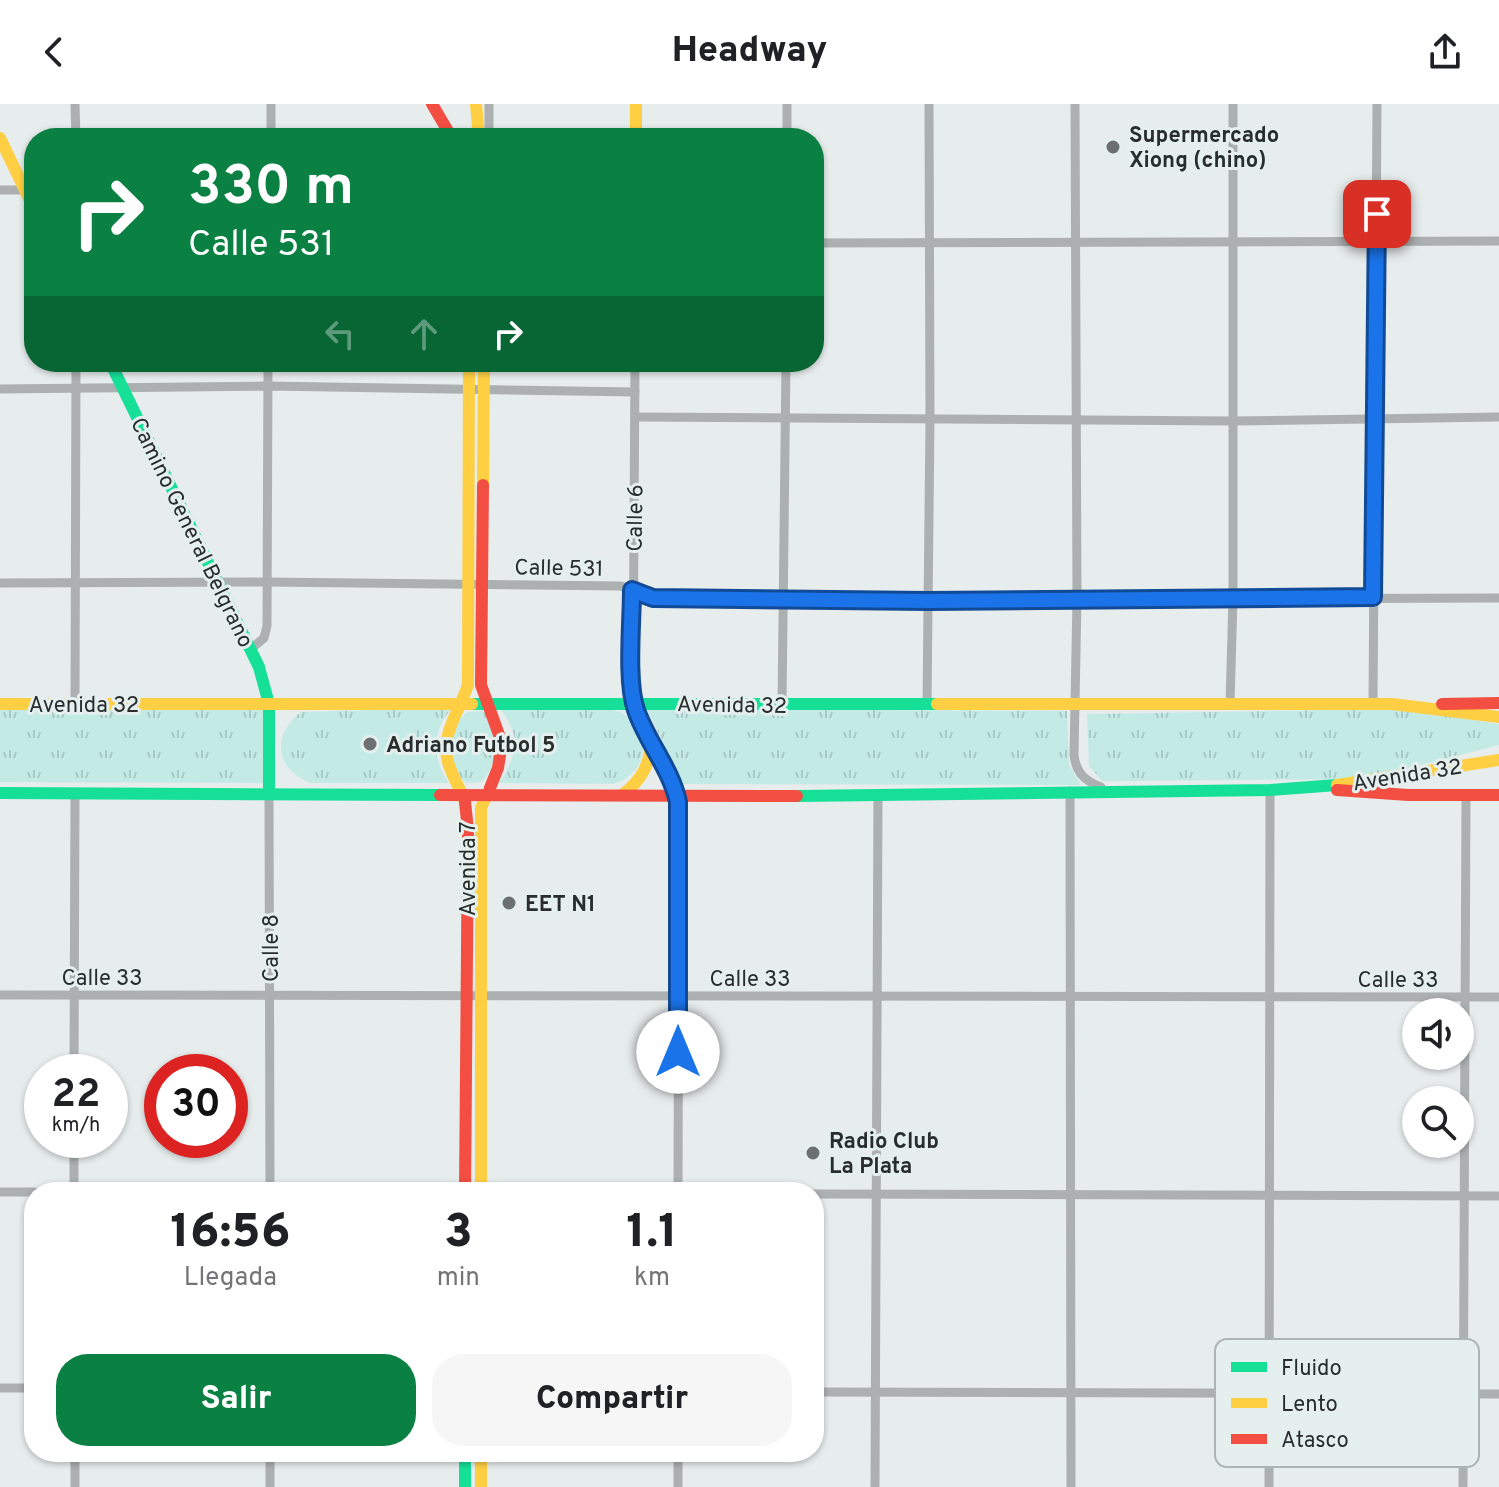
<!DOCTYPE html>
<html lang="es">
<head>
<meta charset="utf-8">
<style>
  body { margin:0; font-family:Overpass,sans-serif; background:#f6f6f6; color:#202124; height:100vh; display:flex; flex-direction:column; font-size:30px; white-space:nowrap }
  * { box-sizing:border-box; margin:0 }
  p { font-size:26px; color:#757577 }
  .icon { flex:none; width:44px; height:44px; fill:none; stroke:currentColor; stroke-width:2; stroke-linecap:round; stroke-linejoin:round }
  .map { position:relative; flex:1; overflow:hidden }
  .side { position:absolute; left:24px; top:1078px; width:800px; height:280px; display:flex; flex-direction:column; background:#fff; border-radius:32px; box-shadow:0 2px 6px #0004 }
  .side>* { flex:none }
  .banner { position:absolute; left:24px; top:24px; width:800px; height:244px; border-radius:32px; box-shadow:0 2px 6px #0004; background:#0b8043; color:#fff; overflow:hidden }
  .tools { position:absolute; left:1402px; top:894px; display:grid; gap:16px }
  .tools a { display:grid; place-items:center; width:72px; height:72px; border-radius:50%; background:#fff; box-shadow:0 2px 6px #0004; font-size:40px }
  .speed { position:absolute; left:24px; top:950px; display:flex; gap:16px; font-size:40px; font-weight:700; text-align:center }
  .speed>* { display:grid; place-content:center; width:104px; height:104px; border-radius:50%; background:#fff; box-shadow:0 2px 6px #0004; line-height:1 }
  .speed small { font-size:20px; font-weight:400 }
  .speed .limit { border:12px solid #d22; background:#fff; color:#111 }
  .pin { position:absolute; display:grid; place-items:center; width:68px; height:68px; color:#fff; margin:-34px; border-radius:16px; box-shadow:0 4px 12px #0006 }
  .me { position:absolute; width:88px; margin:-44px; rotate:0deg; stroke-linejoin:round; filter:drop-shadow(0 0 6px #0008) }
  .turn { display:flex; align-items:center; gap:28px; height:168px; padding:0 32px; font-size:36px }
  .turn .icon { width:104px; height:104px; stroke-width:2.5 }
  .turn b { display:block; font-size:56px; line-height:68px }
  .lanes { display:flex; align-items:center; height:76px; padding:0 32px; background:#0003; justify-content:center; gap:40px; direction:ltr }
  .lanes .off { opacity:.35 }
  .eta { display:flex; justify-content:space-evenly; align-items:center; height:136px; text-align:center }
  .eta b { font-size:48px; font-weight:800; line-height:56px }
  .cta { display:flex; gap:16px; margin-top:auto; padding:16px 32px }
  .cta a { flex:1; height:92px; border-radius:32px; background:#0b8043; color:#fff; font-size:32px; font-weight:800; line-height:92px; text-align:center }
  .cta a+a { background:#f6f6f6; color:#202124 }
  header { display:flex; justify-content:space-between; align-items:center; height:104px; padding:0 32px; background:#fff; font-size:36px; font-weight:800 }
  .map>svg:first-child { display:block }
</style>
</head>
<body>
<header><svg class="icon" aria-label="back" viewBox="0 0 24 24"><path d="M15 5l-7 7 7 7"/></svg>Headway<svg class="icon" aria-label="share" viewBox="0 0 24 24"><path d="M12 15V3M7 8l5-5 5 5M5 13v7h14v-7"/></svg></header>
<div class="map">
<svg width="1499" height="1383" viewBox="0 0 1499 1383">
  <defs>
    <pattern id="grass-tufts" width="24" height="20" patternUnits="userSpaceOnUse" patternTransform="scale(2)"><rect width="24" height="20" fill="#c4eae6"/><path d="M3 7l-1-3M5 7V3M7 7l1-3M15 17l-1-3M17 17v-4M19 17l1-3" fill="none" stroke="#a8c9c6"/></pattern>
  </defs>
  <rect width="100%" height="100%" fill="#e7ecec"/>
  <g fill="url(#grass-tufts)">
    <path d="M263,604L266,677L262,679L0,678V605Z"/>
    <path d="M452,604C431,629 431,653 449,679H311C275,666 271,631 301,608Z"/>
    <path d="M649,605L1067,607L1069,661L1081,681L683,680L648,608Z"/>
    <path d="M1399,605L1499,620V641L1367,675L1102,677L1089,662L1087,610Z"/>
    <path d="M501,606H613C653,616 653,669 613,680L499,679C517,651 522,634 501,606Z"/>
    <path d="M483,607C500,627 499,659 482,678L466,679C452,666 443,643 453,623C455,618 463,612 467,608Z"/>
  </g>
  <path fill="#c4eae6" d="M405,613L408,662L335,667L331,618Z"/>
  <g fill="none" stroke-linecap="round" stroke-linejoin="round">
    <g stroke="#adb0b0" stroke-width="9">
      <path d="M75,0L76,34"/>
      <path d="M489,0V34"/>
      <path d="M1075,0L1077,495L1074,651C1076,669 1085,677 1101,683"/>
      <path d="M271,34V0"/>
      <path d="M787,34V0"/>
      <path d="M0,86H34"/>
      <path d="M814,139L1499,137"/>
      <path d="M635,258L633,593C640,632 674,662 679,702L678,1088"/>
      <path d="M0,285L268,282L635,288"/>
      <path d="M635,313L1233,317L1499,313"/>
      <path d="M0,479L267,478L621,482L653,494L784,496L1499,494"/>
      <path d="M251,545L264,534L267,522L268,258"/>
      <path d="M75,599L76,258"/>
      <path d="M927,600L930,316L929,0"/>
      <path d="M1230,600L1233,494V0"/>
      <path d="M1373,600L1377,0"/>
      <path d="M782,601L786,258"/>
      <path d="M1070,687L1071,1383"/>
      <path d="M269,690L270,1088"/>
      <path d="M0,891L1499,893"/>
      <path d="M74,968L75,689"/>
      <path d="M0,1088H34"/>
      <path d="M74,1088V1036"/>
      <path d="M814,1090L1499,1092"/>
      <path d="M0,1284H34"/>
      <path d="M814,1288L1499,1290"/>
      <path d="M270,1348V1383"/>
      <path d="M678,1348V1383"/>
      <path d="M75,1383V1348"/>
      <path d="M875,1383L878,692"/>
      <path d="M1269,1383L1270,686"/>
      <path d="M1463,1383L1466,692"/>
    </g>
    <g stroke="#16e098" stroke-width="12">
      <path d="M110,258L259,563L269,600V690"/>
      <path d="M472,600H937"/>
      <path d="M0,689L440,691"/>
      <path d="M797,692L1270,686L1337,681"/>
      <path d="M465,1348V1383"/>
    </g>
    <g stroke="#ffcf43" stroke-width="12">
      <path d="M476,0L479,34"/>
      <path d="M636,0V34"/>
      <path d="M0,34L34,105"/>
      <path d="M483,381L484,258"/>
      <path d="M0,600H472"/>
      <path d="M937,600H1392L1499,613"/>
      <path d="M1337,681L1499,656"/>
      <path d="M622,691C641,677 650,661 651,638"/>
      <path d="M465,698C460,684 452,672 448,658C440,629 461,606 468,580L469,258"/>
      <path d="M481,1088V704L490,684"/>
      <path d="M481,1348V1383"/>
    </g>
    <g stroke="#f24e42" stroke-width="12">
      <path d="M432,0L452,34"/>
      <path d="M483,381L481,581L502,639L498,664L490,684"/>
      <path d="M1442,600L1499,599"/>
      <path d="M1337,686L1408,691H1499"/>
      <path d="M440,691L797,692"/>
      <path d="M465,1088L468,726L465,698"/>
    </g>
  </g>
  <g fill="none" stroke-linecap="round" stroke-linejoin="round">
    <defs>
      <path id="route" d="M678,948V698C671,665 647,638 636,606C626,577 632,519 632,486L653,494L928,497L1373,493L1377,110"/>
    </defs>
    <use href="#route" stroke="#114b97" stroke-width="20"/>
    <use href="#route" stroke="#1a73e8" stroke-width="14"/>
  </g>
  <g fill="#6c7070" stroke="#e4efee" stroke-width="3">
    <circle cx="1113" cy="43" r="8"/>
    <circle cx="370" cy="640" r="8"/>
    <circle cx="509" cy="799" r="8"/>
    <circle cx="813" cy="1049" r="8"/>
  </g>
  <g text-anchor="middle" stroke-width="6" stroke-linejoin="round" paint-order="stroke">
    <g font-size="22" font-weight="bold" fill="#292e2d" stroke="#e4efee" text-anchor="start">
      <text x="1129" y="38">Supermercado<tspan x="1129" dy="25">Xiong (chino)</tspan></text>
      <text x="386" y="648">Adriano Futbol 5</text>
      <text x="525" y="807">EET N1</text>
      <text x="829" y="1044">Radio Club<tspan x="829" dy="25">La Plata</tspan></text>
    </g>
    <g font-size="22" fill="#292e2d" stroke="#e4efee">
      <text transform="translate(634 414) rotate(-89)" y="8">Calle 6</text>
      <text transform="translate(193 428) rotate(64)" y="8">Camino General Belgrano</text>
      <text transform="translate(559 463) rotate(1)" y="8">Calle 531</text>
      <text x="84" y="608">Avenida 32</text>
      <text transform="translate(732 600) rotate(1)" y="8">Avenida 32</text>
      <text transform="translate(1407 670) rotate(-9)" y="8">Avenida 32</text>
      <text transform="translate(467 765) rotate(-90)" y="8">Avenida 7</text>
      <text transform="translate(270 844) rotate(-90)" y="8">Calle 8</text>
      <text x="102" y="881">Calle 33</text>
      <text x="750" y="882">Calle 33</text>
      <text x="1398" y="883">Calle 33</text>
    </g>
  </g>
  <rect x="1215" y="1235" width="264" height="128" rx="12" fill="#e4efee" stroke="#acb5b4" stroke-width="2"/>
  <rect x="1231" y="1258" width="36" height="10" fill="#16e098"/>
  <rect x="1231" y="1294" width="36" height="10" fill="#ffcf43"/>
  <rect x="1231" y="1330" width="36" height="10" fill="#f24e42"/>
  <g font-size="22" fill="#292e2d">
    <text x="1281" y="1271">Fluido</text>
    <text x="1281" y="1307">Lento</text>
    <text x="1281" y="1343">Atasco</text>
  </g>
</svg>
<div class="tools">
<a><svg class="icon" aria-label="sound" viewBox="0 0 24 24"><path d="M4 9h4l5-4v14l-5-4H4zM17 9q2 3 0 6"/></svg></a>
<a><svg class="icon" aria-label="search" viewBox="0 0 24 24"><circle cx="10" cy="10" r="6"/><path d="M15 15l6 6"/></svg></a>
</div>
<div class="speed"><div>22<small>km/h</small></div><div class="limit">30</div></div>
<div class="pin" style="left:1377px;top:110px;background:#d93025"><svg class="icon" aria-label="arrive" viewBox="0 0 24 24"><path d="M6 21V4h12l-3 4 3 4H6"/></svg></div>
<svg class="me" style="left:678px;top:948px" viewBox="-20 -20 40 40"><circle r="19" fill="#fff"/><path d="M0-13L10 11 0 6-10 11z" fill="#1a73e8"/></svg>
<div class="banner">
<div class="turn"><svg class="icon" aria-label="right" viewBox="0 0 24 24"><path d="M7 20v-9h11M14 6l5 5-5 5"/></svg><div><b>330 m</b>Calle 531</div></div>
<div class="lanes"><svg class="icon off" aria-label="left" viewBox="0 0 24 24"><path d="M17 20v-9H6M10 6l-5 5 5 5"/></svg><svg class="icon off" aria-label="ahead" viewBox="0 0 24 24"><path d="M12 20V5M6 11l6-6 6 6"/></svg><svg class="icon" aria-label="right" viewBox="0 0 24 24"><path d="M7 20v-9h11M14 6l5 5-5 5"/></svg></div>
</div>
<section class="side">
<div class="eta">
<div><b>16:56</b><p>Llegada</p></div>
<div><b>3</b><p>min</p></div>
<div><b>1.1</b><p>km</p></div>
</div>
<div class="cta"><a>Salir</a><a>Compartir</a></div>
</section>
</div>
</body>
</html>
